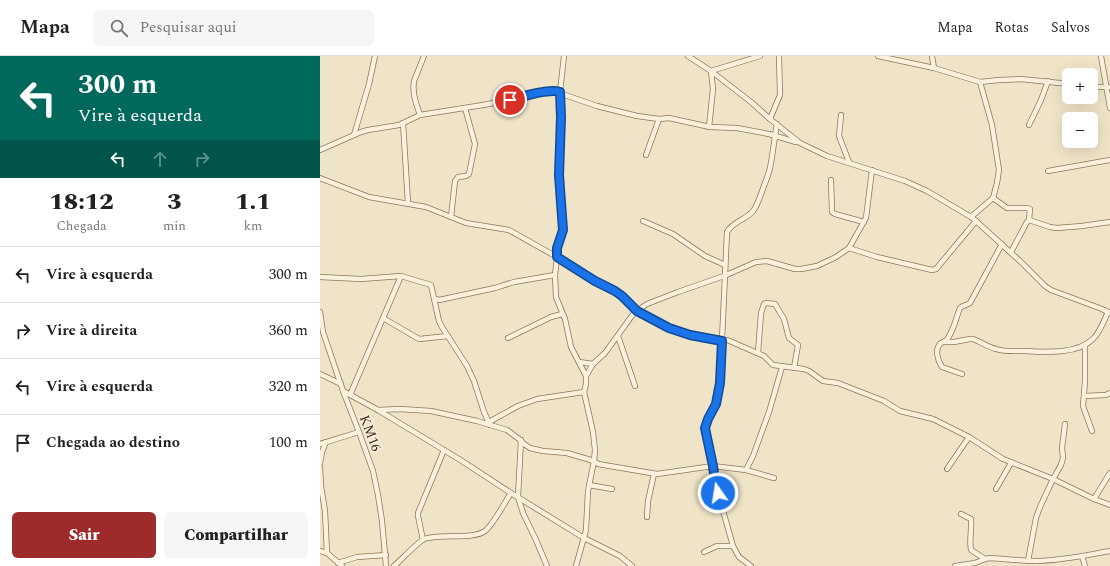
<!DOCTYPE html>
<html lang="pt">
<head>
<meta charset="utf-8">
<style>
  body { margin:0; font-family:Spectral,serif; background:#f6f6f6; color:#222; height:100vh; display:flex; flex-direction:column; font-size:15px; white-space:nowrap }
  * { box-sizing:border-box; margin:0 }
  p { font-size:13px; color:#767676 }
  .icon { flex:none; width:22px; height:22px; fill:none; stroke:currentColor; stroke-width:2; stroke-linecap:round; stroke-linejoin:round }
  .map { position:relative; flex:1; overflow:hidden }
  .details { display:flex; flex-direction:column; background:#fff; width:320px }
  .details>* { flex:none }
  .guide { background:#00695c; color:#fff; overflow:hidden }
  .tools { position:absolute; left:742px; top:12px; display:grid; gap:8px }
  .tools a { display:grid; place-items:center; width:36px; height:36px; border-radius:6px; background:#fff; box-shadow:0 4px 16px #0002; font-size:20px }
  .pin { position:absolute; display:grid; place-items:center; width:34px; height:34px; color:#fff; margin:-17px; border:2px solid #fff; border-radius:50%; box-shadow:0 1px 4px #0007 }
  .me { position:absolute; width:44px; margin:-22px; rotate:347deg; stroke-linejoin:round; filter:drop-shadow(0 0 3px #0008) }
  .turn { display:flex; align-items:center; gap:14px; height:84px; padding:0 12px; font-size:18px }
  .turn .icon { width:52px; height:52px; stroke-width:2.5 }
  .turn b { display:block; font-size:28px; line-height:34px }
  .lanes { display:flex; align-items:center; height:38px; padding:0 12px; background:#0003; justify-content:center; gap:20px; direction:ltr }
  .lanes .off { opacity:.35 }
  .eta { display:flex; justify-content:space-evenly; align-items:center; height:68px; text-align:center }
  .eta b { font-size:24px; font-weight:800; line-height:28px }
  .action { display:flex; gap:8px; margin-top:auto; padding:8px 12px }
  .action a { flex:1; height:46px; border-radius:6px; background:#9e2a2b; color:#fff; font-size:16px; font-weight:800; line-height:46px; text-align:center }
  .action a+a { background:#f6f6f6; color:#222 }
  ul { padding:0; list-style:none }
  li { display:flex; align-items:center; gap:12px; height:56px; padding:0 12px; border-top:1px solid #e0e0e0 }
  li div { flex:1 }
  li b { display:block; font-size:15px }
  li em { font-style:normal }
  header { display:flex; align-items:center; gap:24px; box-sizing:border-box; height:56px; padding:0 20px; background:#fff; border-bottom:1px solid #e0e0e0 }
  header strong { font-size:19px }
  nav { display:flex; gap:22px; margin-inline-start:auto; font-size:14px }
  .search { width:280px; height:36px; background:#f6f6f6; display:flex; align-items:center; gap:10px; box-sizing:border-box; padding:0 14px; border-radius:6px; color:#767676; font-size:15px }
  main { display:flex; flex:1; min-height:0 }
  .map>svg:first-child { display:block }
</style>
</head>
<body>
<header>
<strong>Mapa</strong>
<div class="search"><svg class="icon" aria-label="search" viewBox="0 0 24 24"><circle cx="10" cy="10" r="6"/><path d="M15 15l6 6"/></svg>Pesquisar aqui</div>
<nav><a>Mapa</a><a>Rotas</a><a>Salvos</a></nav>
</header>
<main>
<section class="details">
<div class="guide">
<div class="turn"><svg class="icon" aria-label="left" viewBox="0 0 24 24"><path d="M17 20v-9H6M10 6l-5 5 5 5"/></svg><div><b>300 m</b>Vire à esquerda</div></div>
<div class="lanes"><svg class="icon" aria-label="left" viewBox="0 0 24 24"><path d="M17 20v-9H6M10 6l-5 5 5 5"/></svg><svg class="icon off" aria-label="ahead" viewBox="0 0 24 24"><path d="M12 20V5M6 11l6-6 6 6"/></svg><svg class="icon off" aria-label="right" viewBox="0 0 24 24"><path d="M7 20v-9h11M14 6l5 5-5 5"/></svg></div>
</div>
<div class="eta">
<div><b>18:12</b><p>Chegada</p></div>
<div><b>3</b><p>min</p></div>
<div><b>1.1</b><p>km</p></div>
</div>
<ul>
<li><svg class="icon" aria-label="left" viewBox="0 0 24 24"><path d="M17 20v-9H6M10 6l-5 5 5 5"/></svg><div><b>Vire à esquerda</b></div><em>300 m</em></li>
<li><svg class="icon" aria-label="right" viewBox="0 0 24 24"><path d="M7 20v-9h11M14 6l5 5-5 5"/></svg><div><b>Vire à direita</b></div><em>360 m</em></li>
<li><svg class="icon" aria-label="left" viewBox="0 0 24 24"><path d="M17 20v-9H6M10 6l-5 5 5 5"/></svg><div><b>Vire à esquerda</b></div><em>320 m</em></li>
<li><svg class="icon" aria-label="arrive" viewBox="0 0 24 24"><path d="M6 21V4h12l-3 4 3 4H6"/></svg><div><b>Chegada ao destino</b></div><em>100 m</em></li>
</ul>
<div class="action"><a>Sair</a><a>Compartilhar</a></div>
</section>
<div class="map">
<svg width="790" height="510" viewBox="0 0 790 510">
  <rect width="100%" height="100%" fill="#f0e4c8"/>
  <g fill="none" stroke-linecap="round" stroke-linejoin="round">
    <defs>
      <g id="minor">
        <path d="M244,0L240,36L241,61L239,119L243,174L237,192V201L235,219L236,241L245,263L251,291L266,320V328L264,336L273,376L275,394L274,405L268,435L266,474L256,510"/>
        <path d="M368,0L391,15L431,46L450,63L480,87L507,100L585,125L607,135L651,161L656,165L701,206L725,230L731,234L782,253L790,257"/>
        <path d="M558,0L614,12L660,26L679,24L701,23L749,28"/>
        <path d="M612,0L614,12"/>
        <path d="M781,0L790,52"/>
        <path d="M391,15L440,0"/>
        <path d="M771,31H790"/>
        <path d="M100,59C96,47 92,37 94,25L104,0"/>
        <path d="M521,59L519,80L529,106"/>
        <path d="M450,63L460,39L459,0"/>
        <path d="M83,67L88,147"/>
        <path d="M709,69L721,44L728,25"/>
        <path d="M389,71L393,33L391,15"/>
        <path d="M34,79L49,28L55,0"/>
        <path d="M0,94L41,76L48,74L79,69L100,59L163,49L190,44L205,40L236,34L245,39L277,50L317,60L339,63L349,62L390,71L417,72L449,78L476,86"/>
        <path d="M326,99L339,63"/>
        <path d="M728,115L790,104"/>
        <path d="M0,122L49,141L106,151L146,167L189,174L237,201L275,225L295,235L302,240L317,255L349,272L370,279L396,284H407L412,286L444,300L453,309L484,313L489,315L503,325L518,327L564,345L580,355L613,363L649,381L683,403L733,423L774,443L790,449"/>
        <path d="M511,124L512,156L515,158L544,166"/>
        <path d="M673,142L687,152H707L710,153L709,164"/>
        <path d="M131,161L135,125L138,121L146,120L149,118L155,88L145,52"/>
        <path d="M651,161L673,142L677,127L679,114L672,69L660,26"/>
        <path d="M323,165L353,178L385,200L405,209"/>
        <path d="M529,192L557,201L612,214L616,213L656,165"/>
        <path d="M691,196L707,166L709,164L730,171L737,172L762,170L790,166"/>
        <path d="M0,221L41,223L81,220L111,229L119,265L122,271L147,310L154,325L164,356L170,369"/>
        <path d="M114,242L119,244L175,232L194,226L235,219"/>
        <path d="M0,256L3,276L23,335L39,376L53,415L58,439L62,465L66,510"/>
        <path d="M63,262L99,283L128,280"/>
        <path d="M298,280L315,330"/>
        <path d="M188,282L231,261L242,258"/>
        <path d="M624,286H634L650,283H653C661,286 668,291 676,293C684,296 695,295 704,295C725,296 756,299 773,283C780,276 784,265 788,256"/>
        <path d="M765,289V325L763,350L772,375"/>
        <path d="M438,297L441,257L444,248L446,247L455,248L464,263L469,282L478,289L474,312"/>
        <path d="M259,306L273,308"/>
        <path d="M0,318L21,328"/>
        <path d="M642,318L622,311C618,305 614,293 621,287C624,285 627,285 628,282C634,273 636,262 640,252C643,249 647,249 650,247L682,188"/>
        <path d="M266,320L273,308L285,297L314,257L327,248L358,236L404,220L436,206L447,205L475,213H481L497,210L516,201L529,192L546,162L552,114"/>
        <path d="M23,335L58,354L142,405L191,437L264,482L300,500L312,510"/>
        <path d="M30,339L81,220"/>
        <path d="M764,340L786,339L790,337"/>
        <path d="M58,354L80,353L111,355L157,365L187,374L199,383L204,388L210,392L223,395L247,397L274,405L278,408L331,417L337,418L393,410L426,414L454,422"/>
        <path d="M169,366L198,350L217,343L264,336"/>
        <path d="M201,384L198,441L203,457L216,484L227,510"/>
        <path d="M0,388L39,376"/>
        <path d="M0,407L2,396L6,386"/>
        <path d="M0,411L1,430L5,455L7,497"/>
        <path d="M627,413L649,381"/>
        <path d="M426,414L433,400L449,356L462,311"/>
        <path d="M269,429L292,433"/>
        <path d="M676,433L691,407"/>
        <path d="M774,443L790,417"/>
        <path d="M641,458L651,463C652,473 649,484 651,494L665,503"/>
        <path d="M327,461L328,445L334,418"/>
        <path d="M103,484L98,460V457L124,394"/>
        <path d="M0,495L7,497L22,510"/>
        <path d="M384,496L397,490H413"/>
        <path d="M762,500L765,510"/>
        <path d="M708,505L716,462L720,451L733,423L741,409L743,402L742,392L745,368"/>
        <path d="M18,507L37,501L66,499"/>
        <path d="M74,510C81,504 97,487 104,483C120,477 153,484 165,475C173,469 185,446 191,437"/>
        <path d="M431,510L419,501L413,490L396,430L393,410L385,376L386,369L396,348L400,327L407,176C413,165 426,164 433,155C437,150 439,144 441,138C444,129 448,121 450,112C453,98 454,83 457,68"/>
        <path d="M635,510L655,507L665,503L670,502C686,503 703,505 719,505C743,504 767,499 790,495"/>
      </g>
    </defs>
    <use href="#minor" stroke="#8d765c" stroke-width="6"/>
    <use href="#minor" stroke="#faf1dc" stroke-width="4.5"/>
  </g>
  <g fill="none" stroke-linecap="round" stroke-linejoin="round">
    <defs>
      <path id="route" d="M190,44C201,41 229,32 240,36L241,61L239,119L243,174L237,192V201L275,225L295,235L302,240L317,255L349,272L370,279L402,285L400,327L396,348L388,363L385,372L393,410L395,425L398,437"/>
    </defs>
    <use href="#route" stroke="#114b97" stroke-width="10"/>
    <use href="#route" stroke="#1a73e8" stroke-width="7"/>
  </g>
  <g text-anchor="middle" stroke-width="3.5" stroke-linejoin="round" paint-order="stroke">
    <g font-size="14" fill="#3d2e20" stroke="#f7eed8">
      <text transform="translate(51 377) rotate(69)" y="5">KM16</text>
    </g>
  </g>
</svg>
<div class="tools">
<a>+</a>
<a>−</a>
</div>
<div class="pin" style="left:190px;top:44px;background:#d93025"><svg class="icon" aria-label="arrive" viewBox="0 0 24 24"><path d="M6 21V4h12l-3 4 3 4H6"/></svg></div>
<svg class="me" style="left:398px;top:437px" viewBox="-20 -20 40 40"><circle r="17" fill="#1a73e8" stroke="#fff" stroke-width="3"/><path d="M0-11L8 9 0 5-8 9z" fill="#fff"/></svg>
</div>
</main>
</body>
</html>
